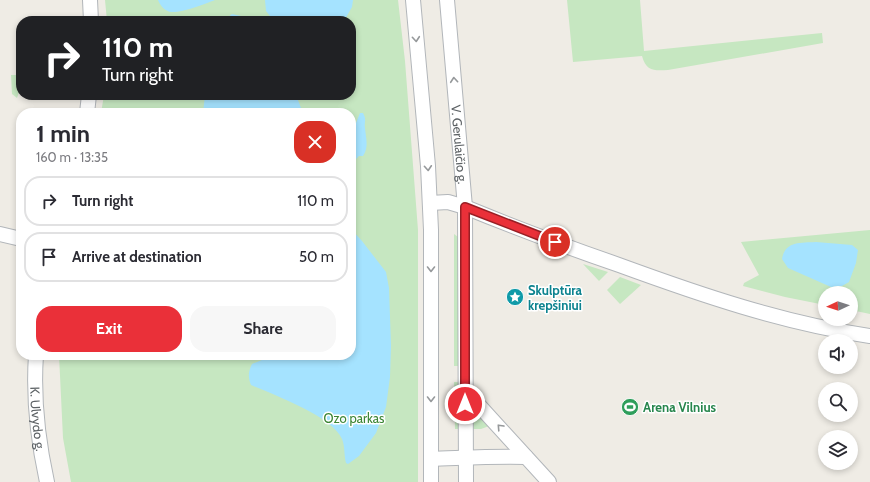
<!DOCTYPE html>
<html lang="en">
<head>
<meta charset="utf-8">
<style>
  body { margin:0; font-family:Cabin,sans-serif; background:#f7f7f7; color:#2b2b33; height:100vh; display:flex; flex-direction:column; font-size:15px; white-space:nowrap }
  * { box-sizing:border-box; margin:0 }
  p { font-size:13px; color:#7c7c81 }
  .icon { flex:none; width:22px; height:22px; fill:none; stroke:currentColor; stroke-width:2; stroke-linecap:round; stroke-linejoin:round }
  .map { position:relative; flex:1; overflow:hidden }
  .side { position:absolute; left:16px; top:108px; width:340px; height:252px; display:flex; flex-direction:column; background:#fff; border-radius:16px; box-shadow:0 2px 6px #0003 }
  .side>* { flex:none }
  .top-card { position:absolute; left:16px; top:16px; width:340px; height:84px; border-radius:16px; box-shadow:0 2px 6px #0003; background:#202124; color:#fff; overflow:hidden }
  .needle { width:26px; rotate:266deg }
  .controls { position:absolute; left:818px; top:286px; display:grid; gap:8px }
  .controls a { display:grid; place-items:center; width:40px; height:40px; border-radius:50%; background:#fff; box-shadow:0 2px 6px #0003; font-size:20px }
  .pin { position:absolute; display:grid; place-items:center; width:34px; height:34px; color:#fff; margin:-17px; border:2px solid #fff; border-radius:50%; box-shadow:0 1px 4px #0007 }
  .me { position:absolute; width:44px; margin:-22px; rotate:0deg; stroke-linejoin:round; filter:drop-shadow(0 0 3px #0008) }
  .turn { display:flex; align-items:center; gap:14px; height:84px; padding:0 20px; font-size:18px }
  .turn .icon { width:52px; height:52px; stroke-width:2.5 }
  .turn b { display:block; font-size:28px; line-height:34px }
  .round { display:grid; place-items:center; flex:none; width:42px; height:42px; border-radius:16px; background:#f7f7f7 }
  .overview { display:flex; align-items:center; justify-content:space-between; height:68px; padding:0 20px }
  h1 { font-size:24px; font-weight:800; line-height:30px }
  .cta { display:flex; gap:8px; margin-top:auto; padding:8px 20px }
  .cta a { flex:1; height:46px; border-radius:16px; background:#ea3039; color:#fff; font-size:16px; font-weight:800; line-height:46px; text-align:center }
  .cta a+a { background:#f7f7f7; color:#2b2b33 }
  ul { padding:0; list-style:none }
  li { display:flex; align-items:center; gap:12px; height:50px; margin:0 8px 6px; padding:0 12px; border:2px solid #e1e1e2; border-radius:16px }
  li div { flex:1 }
  li b { display:block; font-size:15px }
  li em { font-style:normal }
  .map>svg:first-child { display:block }
</style>
</head>
<body>
<div class="map">
<svg width="870" height="482" viewBox="0 0 870 482">
  <rect width="100%" height="100%" fill="#efece5"/>
  <g fill="#c6e7c1">
    <path d="M105,0H398L405,61L418,230V482H71L63,438L59,355H351V113H101L104,95H351V21H107Z"/>
    <path d="M567,0H640L644,51L822,33L823,43L668,70C654,71 646,71 642,56L573,62Z"/>
    <path d="M11,75H21V86L17,98L12,94Z"/>
    <path d="M870,230V314L851,310V293H825V305L785,297L743,286L744,283L759,275L741,242Z"/>
    <path d="M454,234L458,237L459,366H454Z"/>
    <path d="M583,264L608,272L599,281Z"/>
    <path d="M620,277L641,285L620,304L607,290Z"/>
    <path d="M454,382H459V429H455Z"/>
    <path d="M473,407L489,426L481,429H473Z"/>
  </g>
  <g fill="#a5e3ff">
    <path d="M158,0H215C205,4 181,13 172,12C165,12 160,5 158,0Z"/>
    <path d="M265,0H353L352,7L344,21H274L266,11Z"/>
    <path d="M232,14L241,16L247,21H223Z"/>
    <path d="M205,95H296L303,113H203Z"/>
    <path d="M360,113H363C367,120 364,122 365,128C366,139 369,147 363,156H359L353,162L351,168L354,153L351,145L352,133Z"/>
    <path d="M351,170C357,180 354,185 351,196Z"/>
    <path d="M351,229L362,241L386,272L389,288L391,346L390,377L386,407L376,433L359,456L348,464L346,463C344,456 345,446 342,439C332,416 274,395 251,385C248,377 248,372 252,364L274,355H351Z"/>
    <path d="M816,242L852,245L858,250L856,263L849,282L842,286L831,287L788,268L782,259C785,241 800,243 816,242Z"/>
  </g>
  <g fill="none" stroke-linecap="round" stroke-linejoin="round">
    <defs>
      <g id="minor">
        <path d="M90,0L91,21"/>
        <path d="M413,0L428,166L431,230V482"/>
        <path id="s1" d="M447,0L465,207L466,482"/>
        <path d="M87,113L89,95"/>
        <path d="M430,203L448,202L465,207C516,228 567,247 619,265C701,295 783,323 870,336"/>
        <path d="M0,234L21,239"/>
        <path id="s2" d="M36,355C33,397 38,441 47,482"/>
        <path d="M465,390L549,482"/>
        <path d="M431,459C463,458 494,456 526,457"/>
      </g>
    </defs>
    <use href="#minor" stroke="#b2b6ba" stroke-width="16"/>
    <use href="#minor" stroke="#fff" stroke-width="14"/>
  </g>
  <defs><path id="oneway-chevron" d="M-2-3.5L2.5 0L-2 3.5" fill="none" stroke-width="1.6" stroke-linecap="round" stroke-linejoin="round"/></defs>
  <g stroke="#96999b">
    <use href="#oneway-chevron" transform="translate(416 39) rotate(85)"/>
    <use href="#oneway-chevron" transform="translate(454 80) rotate(-95)"/>
    <use href="#oneway-chevron" transform="translate(428 168) rotate(86)"/>
    <use href="#oneway-chevron" transform="translate(431 269) rotate(90)"/>
    <use href="#oneway-chevron" transform="translate(431 399) rotate(90)"/>
    <use href="#oneway-chevron" transform="translate(500 427) rotate(-133)"/>
  </g>
  <g fill="none" stroke-linecap="round" stroke-linejoin="round">
    <defs>
      <path id="route" d="M465,404V207L555,242"/>
    </defs>
    <use href="#route" stroke="#981f25" stroke-width="10"/>
    <use href="#route" stroke="#ea3039" stroke-width="7"/>
  </g>
  <defs>
    <symbol id="sight-disc" viewBox="-11 -11 22 22"><circle r="9.5" fill="#0f9aa8" stroke="#fff"/><path d="M0-6L1.8-2.2L6-1.7L2.9 1.2L3.7 5.4L0 3.3L-3.7 5.4L-2.9 1.2L-6-1.7L-1.8-2.2Z" fill="#fff"/></symbol>
    <symbol id="stadium-disc" viewBox="-11 -11 22 22"><circle r="9.5" fill="#2e9e5b" stroke="#fff"/><path d="M0-5a6.5 5 0 1 0 0 10a6.5 5 0 1 0 0-10ZM-3.5-1.8h7v3.6h-7Z" fill="#fff"/></symbol>
  </defs>
  <g fill-rule="evenodd">
    <use href="#sight-disc" x="505" y="287" width="20" height="20"/>
    <use href="#stadium-disc" x="620" y="397" width="20" height="20"/>
  </g>
  <g text-anchor="middle" stroke-width="3" stroke-linejoin="round" paint-order="stroke">
    <g font-size="13" fill="#5d6265" stroke="#fff">
      <text dy="5" stroke="none"><textPath href="#s1" startOffset="145">V. Gerulaičio g.</textPath></text>
      <text dy="5" stroke="none"><textPath href="#s2" startOffset="64">K. Ulvydo g.</textPath></text>
    </g>
    <g font-size="13" font-weight="bold" fill="#0d838f" stroke="#fff" text-anchor="start">
      <text x="528" y="295">Skulptūra<tspan x="528" dy="15">krepšiniui</tspan></text>
    </g>
    <g font-size="13" font-weight="bold" fill="#27864d" stroke="#fff" text-anchor="start">
      <text x="643" y="412">Arena Vilnius</text>
    </g>
    <g font-size="13" fill="#3b8534" stroke="#fff">
      <text x="354" y="423">Ozo parkas</text>
    </g>
  </g>
</svg>
<div class="controls">
<a><svg class="needle" viewBox="-14 -14 28 28"><path d="M0-13l5 13h-10z" fill="#e53935"/><path d="M0 13l5-13h-10z" fill="#7c7c81"/></svg></a>
<a><svg class="icon" aria-label="sound" viewBox="0 0 24 24"><path d="M4 9h4l5-4v14l-5-4H4zM17 9q2 3 0 6"/></svg></a>
<a><svg class="icon" aria-label="search" viewBox="0 0 24 24"><circle cx="10" cy="10" r="6"/><path d="M15 15l6 6"/></svg></a>
<a><svg class="icon" aria-label="layers" viewBox="0 0 24 24"><path d="M12 4l9 5-9 5-9-5zM3 14l9 5 9-5"/></svg></a>
</div>
<div class="pin" style="left:555px;top:242px;background:#d93025"><svg class="icon" aria-label="arrive" viewBox="0 0 24 24"><path d="M6 21V4h12l-3 4 3 4H6"/></svg></div>
<svg class="me" style="left:465px;top:404px" viewBox="-20 -20 40 40"><circle r="17" fill="#ea3039" stroke="#fff" stroke-width="3"/><path d="M0-11L8 9 0 5-8 9z" fill="#fff"/></svg>
<div class="top-card">
<div class="turn"><svg class="icon" aria-label="right" viewBox="0 0 24 24"><path d="M7 20v-9h11M14 6l5 5-5 5"/></svg><div><b>110 m</b>Turn right</div></div>
</div>
<section class="side">
<div class="overview"><div><h1>1 min</h1><p>160 m · 13:35</p></div><a class="round" style="background:#d93025;color:#fff"><svg class="icon" aria-label="close" viewBox="0 0 24 24"><path d="M6 6l12 12M18 6L6 18"/></svg></a></div>
<ul>
<li><svg class="icon" aria-label="right" viewBox="0 0 24 24"><path d="M7 20v-9h11M14 6l5 5-5 5"/></svg><div><b>Turn right</b></div><em>110 m</em></li>
<li><svg class="icon" aria-label="arrive" viewBox="0 0 24 24"><path d="M6 21V4h12l-3 4 3 4H6"/></svg><div><b>Arrive at destination</b></div><em>50 m</em></li>
</ul>
<div class="cta"><a>Exit</a><a>Share</a></div>
</section>
</div>
</body>
</html>
